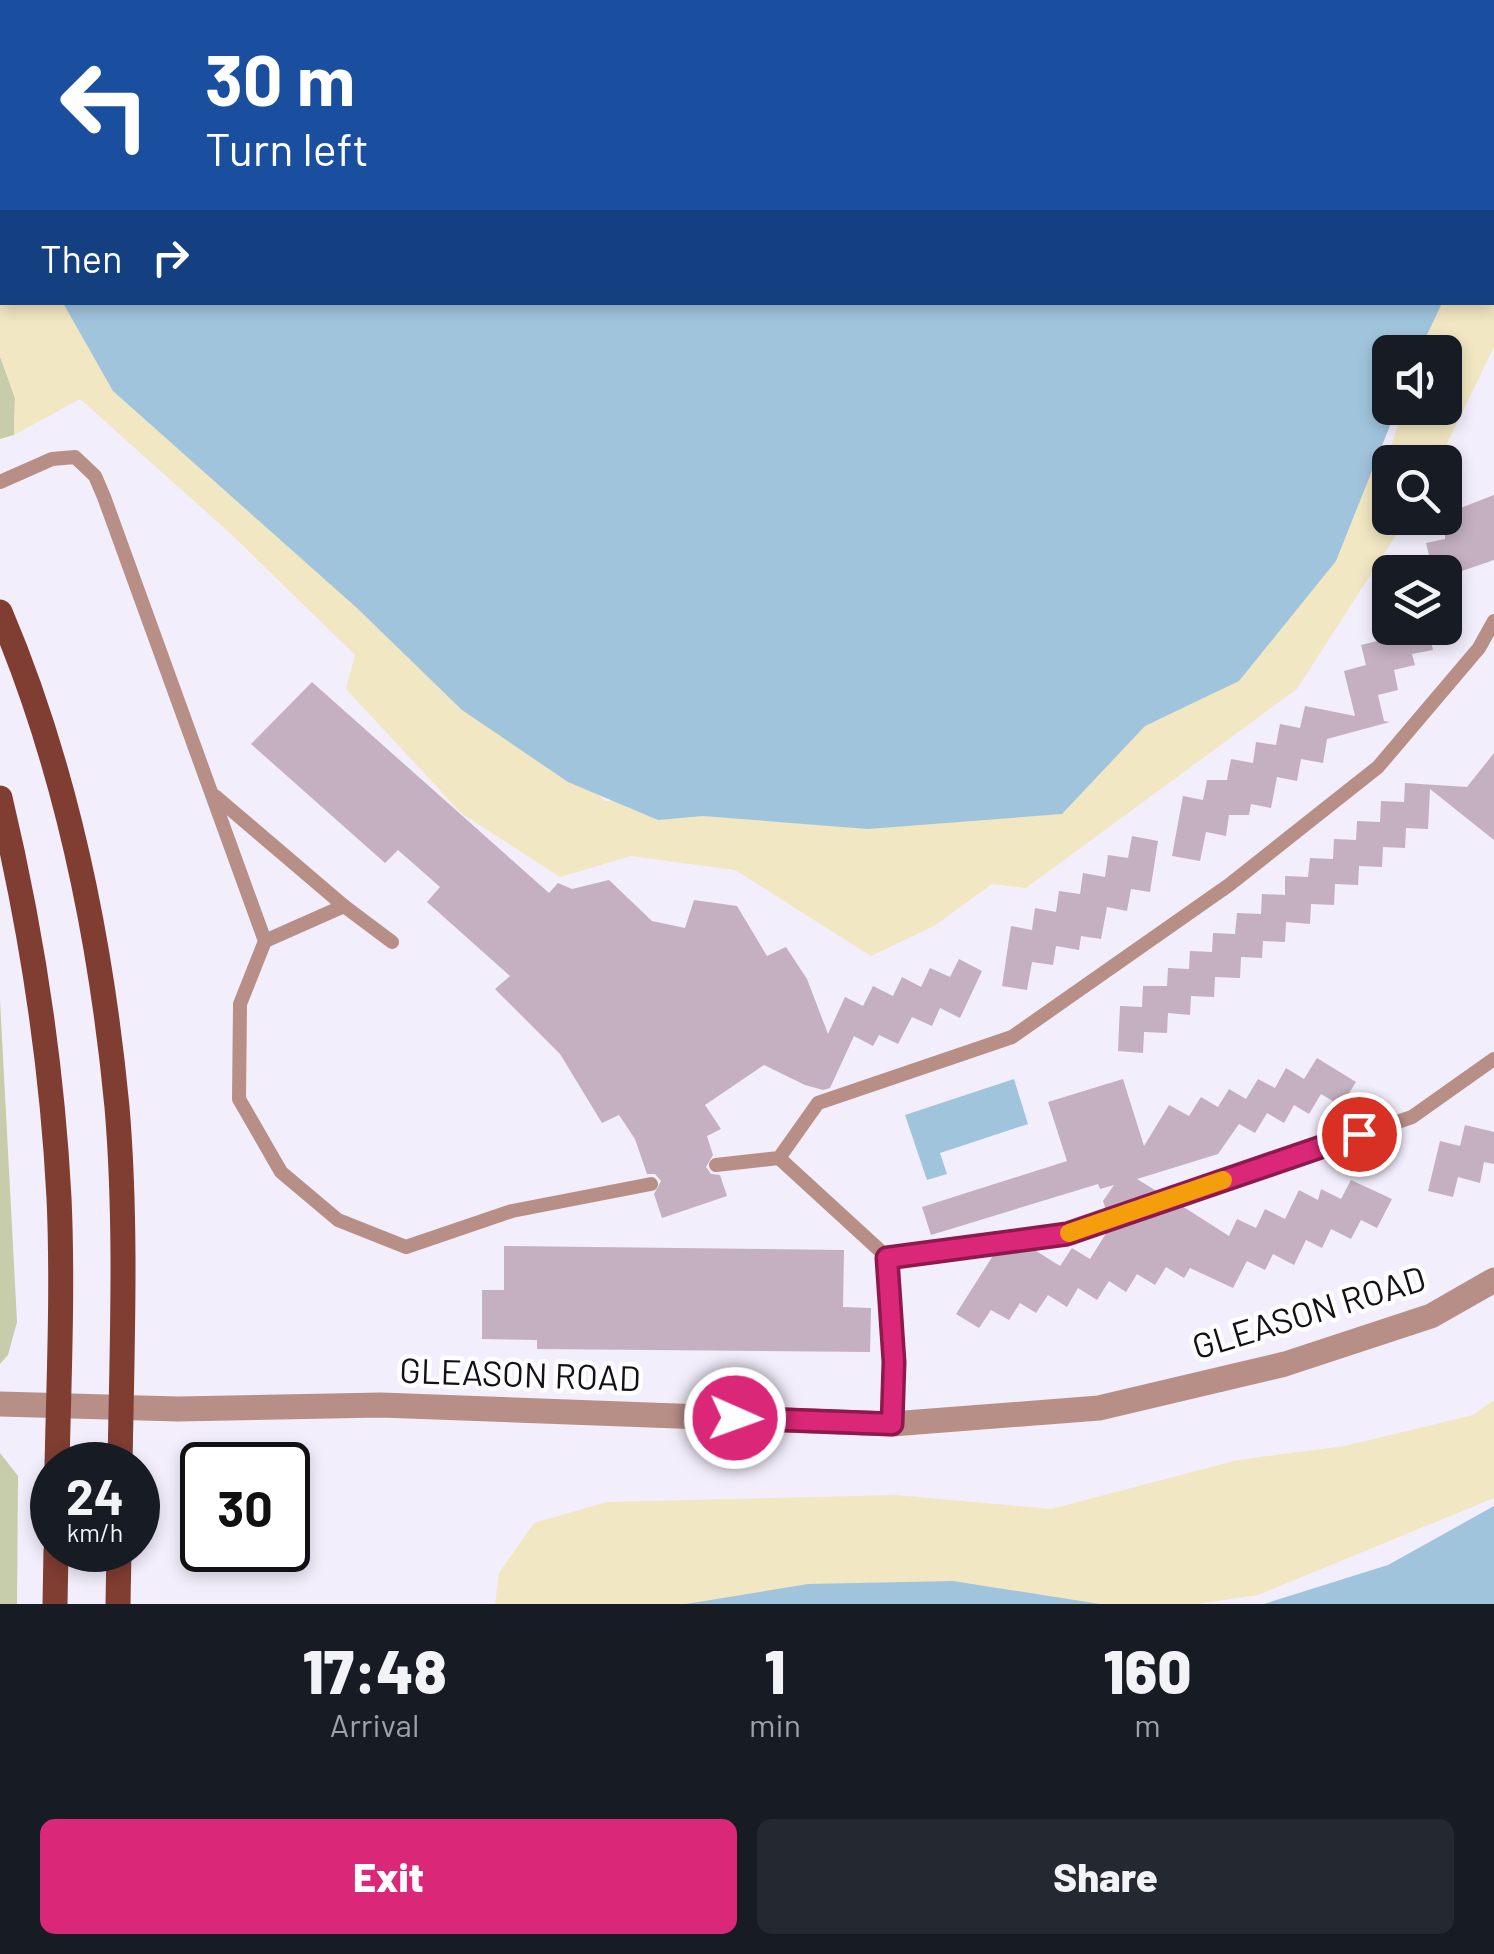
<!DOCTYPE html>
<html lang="en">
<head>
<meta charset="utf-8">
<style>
  body { margin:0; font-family:Barlow,sans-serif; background:#242831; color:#f1f3f6; height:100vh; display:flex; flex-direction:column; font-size:38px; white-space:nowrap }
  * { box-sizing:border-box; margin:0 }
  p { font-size:32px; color:#9ea1a6 }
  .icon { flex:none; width:55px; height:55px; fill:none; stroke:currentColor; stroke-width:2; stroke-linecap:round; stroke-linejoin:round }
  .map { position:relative; height:1604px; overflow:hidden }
  .side { display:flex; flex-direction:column; background:#171b24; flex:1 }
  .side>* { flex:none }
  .banner { position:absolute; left:0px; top:0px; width:1495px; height:305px; box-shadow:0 5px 15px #0003; background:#1a4fa0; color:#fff; overflow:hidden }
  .fabs { position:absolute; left:1372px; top:335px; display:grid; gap:20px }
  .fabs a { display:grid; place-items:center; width:90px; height:90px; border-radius:15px; background:#171b24; box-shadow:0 5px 15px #0003; font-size:50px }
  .speed { position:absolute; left:30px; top:1442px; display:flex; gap:20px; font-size:50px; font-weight:700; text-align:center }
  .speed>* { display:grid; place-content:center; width:130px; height:130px; border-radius:50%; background:#171b24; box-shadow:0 5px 15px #0003; line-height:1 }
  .speed small { font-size:25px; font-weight:400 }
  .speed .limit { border:5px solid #111; border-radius:15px; background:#fff; color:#111 }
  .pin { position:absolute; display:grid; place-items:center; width:85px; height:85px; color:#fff; margin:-42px; border:5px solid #fff; border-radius:50%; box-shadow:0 2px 10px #0007 }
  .me { position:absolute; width:110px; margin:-55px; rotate:92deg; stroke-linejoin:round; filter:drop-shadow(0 0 8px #0008) }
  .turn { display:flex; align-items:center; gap:35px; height:210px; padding:0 40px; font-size:45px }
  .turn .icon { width:130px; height:130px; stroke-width:2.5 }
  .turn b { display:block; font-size:70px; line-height:85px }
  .then { display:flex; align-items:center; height:95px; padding:0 40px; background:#0003; gap:20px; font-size:38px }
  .eta { display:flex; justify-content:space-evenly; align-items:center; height:170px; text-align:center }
  .eta b { font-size:60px; font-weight:800; line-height:70px }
  .action { display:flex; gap:20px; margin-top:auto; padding:20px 40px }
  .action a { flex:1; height:115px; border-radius:15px; background:#db2777; color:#fff; font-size:40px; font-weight:800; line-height:115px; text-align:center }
  .action a+a { background:#242831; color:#f1f3f6 }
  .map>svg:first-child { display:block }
</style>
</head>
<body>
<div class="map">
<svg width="1494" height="1604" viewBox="0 0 1494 1604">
  <rect width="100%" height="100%" fill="#f3eefc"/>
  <g fill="#c7ccaa">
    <path d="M0,356L15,398L14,435L0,439Z"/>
    <path d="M0,1000L17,1322L8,1355L0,1364Z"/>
    <path d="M0,1453L18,1476L17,1604H0Z"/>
  </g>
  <g fill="#f1e7c2">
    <path d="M0,0H149L2,2V302L77,303L327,546L605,801L855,785L1269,605L1390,449L1404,408H1445V352H1422L1438,303L1492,302L1494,170V347L1438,462H1390V518H1407L1297,689L1026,888L992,884L934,926L871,956L735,870L631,856L560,877L461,813L346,689L355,655L231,534L80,399L14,435L15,398L0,356Z"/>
    <path d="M1494,1400V1498L1258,1595L1197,1604H495L499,1573L534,1523L607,1502L895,1495L1051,1509L1238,1460L1345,1446L1473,1415Z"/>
  </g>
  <g fill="#a1c4dd">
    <path d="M26,0H1494V191L1493,194L1492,2H23Z"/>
    <path d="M63,303H1442L1419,352H1390V408H1397L1336,561L1239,681L1145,726L1062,814L868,829L703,816L658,820L568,782L462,710L358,609L113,391Z"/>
    <path d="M1014,1079L1028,1124L940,1153L947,1174L927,1180L905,1115Z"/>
    <path d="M1494,1506V1604H1264L1388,1565Z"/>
    <path d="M953,1581L1100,1604H686L808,1584Z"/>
  </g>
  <g fill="#c4b0c0">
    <path d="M1494,495V560L1459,572H1433L1426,543L1445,539V514Z"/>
    <path d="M1378,628H1428L1433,650L1412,654L1415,665L1394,670L1398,690L1378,695L1384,721L1390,722L1327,739L1323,763L1301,759L1297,781L1277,777L1271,808L1251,804L1249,815H1229L1226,836L1206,832L1200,861L1172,856L1183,796L1203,800L1207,780H1227L1231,759L1253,763L1256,742L1276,745L1280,724L1300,728L1305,706L1355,716L1344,671L1366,665L1361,645L1381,640Z"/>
    <path d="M312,682L549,893L558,883L572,889L609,880L652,921L685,928L694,900L737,906L767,956L786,947L807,979L828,1034L845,997L863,1006L873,986L893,996L902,977L921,987L930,968L950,977L959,959L982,971L960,1018L940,1008L932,1026L912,1017L898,1044L879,1035L873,1046L854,1036L830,1088L823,1090L805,1085L764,1065L705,1105L721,1129L707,1136L713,1155L706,1167L711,1174L720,1175L727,1196L662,1218L654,1194L661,1181L655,1174H647L635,1139L619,1115L602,1123L560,1054L495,989L510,976L427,902L440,887L398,850L385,863L251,744Z"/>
    <path d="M1494,753V840L1430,789L1428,829L1406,828L1405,848L1383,847L1382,867L1359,866L1358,885L1335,884L1334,905L1311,904L1310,924L1286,922L1285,942L1263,941L1262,958L1241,957L1240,978L1215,977L1214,997L1191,996L1190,1015L1168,1013L1167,1033L1144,1032L1143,1053L1118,1051L1120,1006L1142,1007L1143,986H1167L1168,968L1189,969L1190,951L1212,952L1213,933L1235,934L1237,913L1261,914L1262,894L1285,895V876L1308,877L1310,858L1333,859L1334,839L1356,840L1357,821L1380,822L1381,801L1404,802L1405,783L1467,787Z"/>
    <path d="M1132,836L1158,841L1150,892L1131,889L1127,911L1107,907L1101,939L1081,936L1079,950L1056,946L1053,965L1032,962L1027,990L1002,986L1011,926L1032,930L1035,908L1056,912L1059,891L1080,894L1083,873L1105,877L1108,855L1128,858Z"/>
    <path d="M1317,1058L1356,1082L1341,1106L1321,1094L1309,1114L1294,1105L1284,1123L1267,1113L1255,1133L1239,1124L1218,1154L1137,1179L1158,1192L1106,1210L1103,1201L1114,1185L1100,1189L1098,1184L931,1235L922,1207L1067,1161L1048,1102L1123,1079L1144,1146L1169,1105L1189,1116L1201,1097L1218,1107L1229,1089L1246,1099L1258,1079L1275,1088L1286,1068L1304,1079Z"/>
    <path d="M1465,1125L1494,1132V1164L1484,1162L1480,1183L1458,1177L1453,1197L1428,1191L1440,1141L1460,1146Z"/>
    <path d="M1351,1180L1392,1199L1377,1228L1361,1220L1351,1239L1331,1229L1322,1248L1306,1240L1294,1265L1273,1254L1265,1270L1247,1261L1233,1288L1190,1268L1184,1278L1166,1267L1155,1285L1137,1274L1126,1292L1109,1281L1097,1300L1078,1288L1067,1307L1048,1295L1036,1313L1020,1303L1009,1320L991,1310L979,1328L956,1314L994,1254L1033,1249L1060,1266L1072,1248L1090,1259L1107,1232L1182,1206L1229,1236L1237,1219L1256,1228L1265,1209L1285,1219L1299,1190L1318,1200L1321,1189L1341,1199Z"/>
    <path d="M504,1246L844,1250L843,1307L871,1308L870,1352L537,1349V1340L482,1339V1290H504Z"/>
  </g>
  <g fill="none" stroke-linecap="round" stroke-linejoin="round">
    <g stroke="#b78f87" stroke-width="14">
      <path d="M0,482L52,459L75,457L95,476L104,497L265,941L240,1004L239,1099L281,1172L338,1220L406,1247L512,1211L651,1184"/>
      <path d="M215,796L344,906"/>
      <path d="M265,941L344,906L392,942"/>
      <path d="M779,1158L887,1257L1067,1234L1412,1117L1494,1059"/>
      <path d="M716,1165L779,1158L818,1103L1012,1037L1229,885L1378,767L1479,648L1494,621"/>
      <path d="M887,1257L894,1362L892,1424"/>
    </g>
    <path stroke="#b78f87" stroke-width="25" d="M0,1404L178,1409L381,1405L892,1424L1099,1408L1285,1364L1431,1316L1494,1280"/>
    <g stroke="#803d32" stroke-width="25">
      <path d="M0,612C66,767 101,940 117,1107C127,1226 122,1346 120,1465"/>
      <path d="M0,798C31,928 52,1063 59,1198C63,1286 59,1376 57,1465"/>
      <path d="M55,1604L56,1550"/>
      <path d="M118,1604L119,1550"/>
    </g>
  </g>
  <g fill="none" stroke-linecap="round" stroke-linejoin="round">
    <defs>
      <path id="route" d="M735,1418L892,1424L894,1362L887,1258L1067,1234L1359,1134"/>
    </defs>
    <use href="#route" stroke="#8e194d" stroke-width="25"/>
    <use href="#route" stroke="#db2777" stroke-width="18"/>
    <path stroke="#f59e0b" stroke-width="18" d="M1069,1233L1223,1180"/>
  </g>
  <g text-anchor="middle" stroke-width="9" stroke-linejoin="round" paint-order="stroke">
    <g font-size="35" fill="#131018" stroke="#fff">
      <text transform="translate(1309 1313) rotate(-17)" y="12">GLEASON ROAD</text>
      <text transform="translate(520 1375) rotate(2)" y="12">GLEASON ROAD</text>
    </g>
  </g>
</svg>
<div class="fabs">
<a><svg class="icon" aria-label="sound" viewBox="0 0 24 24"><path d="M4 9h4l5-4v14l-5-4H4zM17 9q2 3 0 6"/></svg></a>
<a><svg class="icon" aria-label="search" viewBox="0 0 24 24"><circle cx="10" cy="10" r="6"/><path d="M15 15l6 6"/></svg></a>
<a><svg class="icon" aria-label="layers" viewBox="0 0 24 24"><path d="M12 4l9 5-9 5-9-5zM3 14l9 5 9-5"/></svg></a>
</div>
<div class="speed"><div>24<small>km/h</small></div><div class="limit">30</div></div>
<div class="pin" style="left:1359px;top:1134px;background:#d93025"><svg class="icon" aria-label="arrive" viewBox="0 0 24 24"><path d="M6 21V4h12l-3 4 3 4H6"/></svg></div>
<svg class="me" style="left:735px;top:1418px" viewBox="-20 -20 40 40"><circle r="17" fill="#db2777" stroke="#fff" stroke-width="3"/><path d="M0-11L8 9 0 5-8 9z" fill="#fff"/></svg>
<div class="banner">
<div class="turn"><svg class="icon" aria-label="left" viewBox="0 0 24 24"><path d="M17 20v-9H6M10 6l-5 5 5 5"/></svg><div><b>30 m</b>Turn left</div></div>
<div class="then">Then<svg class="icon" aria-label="right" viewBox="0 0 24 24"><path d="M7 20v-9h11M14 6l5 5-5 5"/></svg></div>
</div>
</div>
<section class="side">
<div class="eta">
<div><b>17:48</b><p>Arrival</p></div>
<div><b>1</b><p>min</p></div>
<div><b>160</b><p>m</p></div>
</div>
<div class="action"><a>Exit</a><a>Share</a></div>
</section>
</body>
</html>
